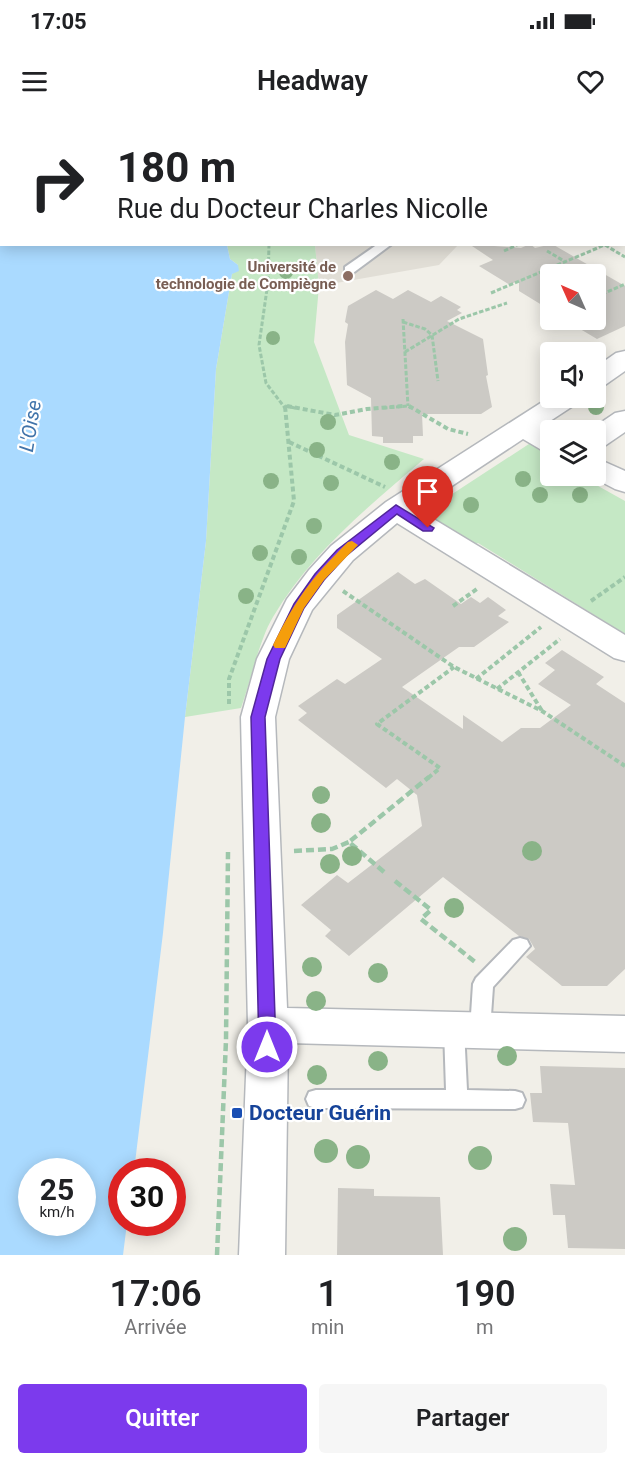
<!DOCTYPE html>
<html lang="fr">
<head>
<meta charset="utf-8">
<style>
  body { margin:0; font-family:Roboto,sans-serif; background:#f6f6f6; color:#202124; height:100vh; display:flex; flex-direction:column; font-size:22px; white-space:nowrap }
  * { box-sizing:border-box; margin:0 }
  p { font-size:20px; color:#757577 }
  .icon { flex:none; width:33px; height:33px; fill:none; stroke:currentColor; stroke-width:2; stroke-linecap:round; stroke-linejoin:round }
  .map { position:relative; height:1135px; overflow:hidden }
  .sheet { display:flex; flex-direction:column; background:#fff; flex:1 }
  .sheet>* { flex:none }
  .top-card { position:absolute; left:0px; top:0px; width:626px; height:126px; box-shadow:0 3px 15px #0003; background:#fff; color:#202124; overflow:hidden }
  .needle { width:39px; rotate:315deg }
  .tools { position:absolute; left:540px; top:144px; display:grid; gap:12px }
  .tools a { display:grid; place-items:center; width:66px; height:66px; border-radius:6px; background:#fff; box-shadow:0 3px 15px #0003; font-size:30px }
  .speed { position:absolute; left:18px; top:1038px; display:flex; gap:12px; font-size:30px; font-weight:700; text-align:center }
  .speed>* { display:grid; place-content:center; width:78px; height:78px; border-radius:50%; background:#fff; box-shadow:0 3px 15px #0003; line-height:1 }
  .speed small { font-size:15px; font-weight:400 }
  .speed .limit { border:9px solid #d22; background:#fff; color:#111 }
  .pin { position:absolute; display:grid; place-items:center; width:51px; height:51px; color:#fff; margin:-62px -26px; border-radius:50% 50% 50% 0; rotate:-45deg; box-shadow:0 0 6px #0007 }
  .pin .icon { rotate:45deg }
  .me { position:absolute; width:66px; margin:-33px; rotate:0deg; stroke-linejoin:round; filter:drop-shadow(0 0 4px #0008) }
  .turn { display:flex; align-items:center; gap:21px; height:126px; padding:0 18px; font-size:27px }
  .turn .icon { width:78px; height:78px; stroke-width:2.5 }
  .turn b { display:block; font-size:42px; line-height:51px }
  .eta { display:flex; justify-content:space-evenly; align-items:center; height:102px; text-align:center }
  .eta b { font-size:36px; font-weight:600; line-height:42px }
  .button { display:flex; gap:12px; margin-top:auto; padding:12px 18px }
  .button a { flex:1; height:69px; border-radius:6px; background:#7c3aed; color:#fff; font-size:24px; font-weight:600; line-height:69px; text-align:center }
  .button a+a { background:#f6f6f6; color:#202124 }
  .status { display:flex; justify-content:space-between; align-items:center; height:42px; padding:0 30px; background:#fff; direction:ltr }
  .status svg { height:16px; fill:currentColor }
  header { display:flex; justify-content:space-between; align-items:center; height:78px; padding:0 18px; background:#fff; font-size:27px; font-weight:600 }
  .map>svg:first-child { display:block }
</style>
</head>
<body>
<div class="status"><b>17:05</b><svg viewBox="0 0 49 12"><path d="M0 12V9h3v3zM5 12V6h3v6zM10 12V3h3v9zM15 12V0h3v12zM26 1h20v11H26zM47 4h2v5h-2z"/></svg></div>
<header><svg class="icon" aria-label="menu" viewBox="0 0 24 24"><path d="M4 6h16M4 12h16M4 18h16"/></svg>Headway<svg class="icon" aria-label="heart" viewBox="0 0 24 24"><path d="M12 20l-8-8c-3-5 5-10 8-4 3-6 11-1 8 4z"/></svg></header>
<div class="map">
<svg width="625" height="1135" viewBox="0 0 625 1135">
  <rect width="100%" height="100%" fill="#f1efe8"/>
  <g fill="#e1ded6">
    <path d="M304,0H625V65L624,2Z"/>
    <path d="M315,125H458L439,145L319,166Z"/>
  </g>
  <g fill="#c5e8c5">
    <path d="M227,125H315L319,166L314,222L349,315L424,339C369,386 310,434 273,497C260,518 250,563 241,588L185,597L206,421L216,249L232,154L238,145L230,139Z"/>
    <path d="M532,322L550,332V356H583L582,357L625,381V514L478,423L470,426L430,397L432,388L440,382Z"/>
  </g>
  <path fill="#aadaff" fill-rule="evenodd" d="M0,0H214L2,2V124L227,125L230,139L238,145L239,151L232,154L216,249L206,421L185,597L163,813L134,1051L122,1052V1102L127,1103L123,1135H0ZM32,1052H82V1102H32Z"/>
  <g fill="#cccac5">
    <path d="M469,124L521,128L530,124L535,128L552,124L625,166V206L597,219L565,200H596V154H550V190L519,171V160L510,165L479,146L493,140Z"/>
    <path d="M376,170L393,179L408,170L431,182L441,176L461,187L457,190L462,193L447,201L483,219L488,255L486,256L492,287L481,294H422L423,316H413V323H383V317L372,316L371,278L347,265L345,222L348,204L345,202L348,186Z"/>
    <path d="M398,452L415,464L425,459L461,484L471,477L480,483L488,477L506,490L498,496L509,502L474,527H459L402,567L463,609V595L502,622L521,608H540L571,585L538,564L555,550L545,543L562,530L604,557L596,564L625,583V849L607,866H562L526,837L535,829L529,819L519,816L443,757L349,836L325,816L331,810L301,785L337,755L348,763L422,706L417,675L397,659L386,668L298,600L307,593L298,586L337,559L345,564L382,539L337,508V495Z"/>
    <path d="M540,946L625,948V1129L568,1128L565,1095H553L550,1064L575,1065L568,1003L533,1002L530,973H542Z"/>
    <path d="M338,1068L374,1069V1076L440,1077L443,1135H337Z"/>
  </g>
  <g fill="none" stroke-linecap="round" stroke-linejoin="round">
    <defs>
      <g id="lane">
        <path d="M436,0H448L449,2H437Z"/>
        <path d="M526,0H537L525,2Z"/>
        <rect x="624" y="6" width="1" height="6"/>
        <path d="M378,124H392L353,153H345V147Z"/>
        <path d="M520,818L527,820L530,826L493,867L490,910L487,916L480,919L473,916L470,910L473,864L476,858L513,820Z"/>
        <path d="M454,900L461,903L464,909L467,970L515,971L522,973L525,980L522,987L515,989L316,988L309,986L306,979L309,972L316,970H446L444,909L447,903Z"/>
      </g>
      <g id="street">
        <path d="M625,231V251L605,265L596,267V247L616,233Z"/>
        <path d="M550,277L580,278L576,284L541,307L550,312V331L540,329L523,319L417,389L625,515V541L614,538L397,403L353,440L312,490L289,539L275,597L287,888L625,896V932L288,923L285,1135H239L248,905L241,597L257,539L287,479L309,450L331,426L386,382Z"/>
        <path d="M625,291V312L606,325L596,327V310H590L615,293Z"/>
        <path d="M596,338L625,351V372L615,369L590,356H596Z"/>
      </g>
    </defs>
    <use href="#lane" stroke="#b5b8bc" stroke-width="4"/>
    <use href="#street" stroke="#b5b8bc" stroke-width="3"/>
    <g stroke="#9cc7a9" stroke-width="3" stroke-dasharray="4.5 2" stroke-linecap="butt">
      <path d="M269,124L268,162L259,225L266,263L285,288"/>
      <path d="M605,125L625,137"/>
      <path d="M504,131L519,124"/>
      <path d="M547,131L564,141"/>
      <path d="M491,173L607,124"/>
      <path d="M596,177L625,164"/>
      <path d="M403,199L408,286"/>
      <path d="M403,202L425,209L432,215L438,261"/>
      <path d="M405,232L459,199L507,183"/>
      <path d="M285,286L295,288"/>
      <path d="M383,288L408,286L411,288"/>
    </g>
    <g stroke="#9cc7a9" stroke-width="4" stroke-dasharray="5 3" stroke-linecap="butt">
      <path d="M287,286L335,295L367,289L403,286"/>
      <path d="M409,286L448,309L468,314"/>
      <path d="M289,322L385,367"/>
      <path d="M343,471L454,547L542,591L625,646"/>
      <path d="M591,481L625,457"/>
      <path d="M453,486L477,469"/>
      <path d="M518,552L542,591"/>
      <path d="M476,559L541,507"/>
      <path d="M497,569L560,519"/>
      <path d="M229,584V559L294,381L285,286"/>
      <path d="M428,658L440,648L377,604L454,547"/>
    </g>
    <g stroke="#9cc7a9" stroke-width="4.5" stroke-dasharray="8 4" stroke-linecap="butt">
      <path d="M294,731L332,729L349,722"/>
      <path d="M384,752L349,722L429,657"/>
      <path d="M395,761L431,790L421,799L475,842"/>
      <path d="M217,1135L226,920L228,732"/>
    </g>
    <use href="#lane" fill="#fff" fill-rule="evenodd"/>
    <use href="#street" fill="#fff" fill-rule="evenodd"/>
  </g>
  <g fill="#89b387">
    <circle cx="286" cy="152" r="7"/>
    <circle cx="273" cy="218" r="7"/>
    <circle cx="596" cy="287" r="8"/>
    <circle cx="328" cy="302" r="8"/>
    <circle cx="317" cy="330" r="8"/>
    <circle cx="392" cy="342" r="8"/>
    <circle cx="523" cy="359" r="8"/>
    <circle cx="271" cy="361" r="8"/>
    <circle cx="331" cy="363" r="8"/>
    <circle cx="540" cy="375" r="8"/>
    <circle cx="580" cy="375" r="8"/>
    <circle cx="471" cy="385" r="8"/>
    <circle cx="314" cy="406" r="8"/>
    <circle cx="260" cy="433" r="8"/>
    <circle cx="299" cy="437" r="8"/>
    <circle cx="246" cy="476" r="8"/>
    <circle cx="321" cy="675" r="9"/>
    <circle cx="321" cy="703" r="10"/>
    <circle cx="532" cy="731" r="10"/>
    <circle cx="352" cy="736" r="10"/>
    <circle cx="330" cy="744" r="10"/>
    <circle cx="454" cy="788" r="10"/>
    <circle cx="312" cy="847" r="10"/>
    <circle cx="378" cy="853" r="10"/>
    <circle cx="316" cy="881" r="10"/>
    <circle cx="507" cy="936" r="10"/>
    <circle cx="378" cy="941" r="10"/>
    <circle cx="317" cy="955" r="10"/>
    <circle cx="326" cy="1031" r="12"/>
    <circle cx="358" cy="1037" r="12"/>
    <circle cx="480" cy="1038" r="12"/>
    <circle cx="515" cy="1119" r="12"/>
  </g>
  <path fill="#7c3aed" stroke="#51269a" stroke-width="1.5" d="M396,385L434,408L432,411H423L397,394L346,436L324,460L304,488L280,539L265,597L276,927L273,932L267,934L261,932L259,927L251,597L267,539L294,484L315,454L337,430Z"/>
  <path fill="#f59e0b" d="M352,421L358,425L324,460L304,488L285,528H275L273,525C296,479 311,458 348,422Z"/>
  <circle fill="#8d6e63" stroke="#fff" stroke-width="2" cx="348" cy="156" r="6"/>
  <rect fill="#1a4fb4" stroke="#fff" stroke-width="2" x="231" y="987" width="12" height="12" rx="3"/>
  <g text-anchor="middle" stroke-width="4.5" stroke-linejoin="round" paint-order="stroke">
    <g font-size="15" font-weight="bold" fill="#785e54" stroke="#fff" text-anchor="end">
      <text x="336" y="152">Université de<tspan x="336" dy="17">technologie de Compiègne</tspan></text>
    </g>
    <g font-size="20" font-style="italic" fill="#4174aa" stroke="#fff">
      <text transform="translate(30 306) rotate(-81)" y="7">L'Oise</text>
    </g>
    <g font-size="21" font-weight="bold" fill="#164399" stroke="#fff" text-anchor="start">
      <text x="249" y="1000">Docteur Guérin</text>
    </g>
  </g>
</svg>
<div class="tools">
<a><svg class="needle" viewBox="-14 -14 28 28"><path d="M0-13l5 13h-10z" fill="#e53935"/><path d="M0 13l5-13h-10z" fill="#757577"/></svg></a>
<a><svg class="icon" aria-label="sound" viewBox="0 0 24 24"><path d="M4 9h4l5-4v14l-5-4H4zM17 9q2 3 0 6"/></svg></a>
<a><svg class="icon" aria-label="layers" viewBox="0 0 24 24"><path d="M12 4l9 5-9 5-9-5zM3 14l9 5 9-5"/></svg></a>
</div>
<div class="speed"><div>25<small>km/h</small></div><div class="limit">30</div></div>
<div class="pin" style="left:428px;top:408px;background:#d93025"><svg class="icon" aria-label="arrive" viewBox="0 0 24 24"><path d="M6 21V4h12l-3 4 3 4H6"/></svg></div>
<svg class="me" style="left:267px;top:927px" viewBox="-20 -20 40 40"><circle r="17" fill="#7c3aed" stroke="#fff" stroke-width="3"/><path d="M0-11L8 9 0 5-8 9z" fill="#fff"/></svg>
<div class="top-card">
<div class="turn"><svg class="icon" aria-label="right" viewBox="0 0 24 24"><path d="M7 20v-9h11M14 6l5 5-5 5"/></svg><div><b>180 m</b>Rue du Docteur Charles Nicolle</div></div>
</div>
</div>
<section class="sheet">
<div class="eta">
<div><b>17:06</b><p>Arrivée</p></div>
<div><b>1</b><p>min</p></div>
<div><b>190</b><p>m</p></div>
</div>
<div class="button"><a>Quitter</a><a>Partager</a></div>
</section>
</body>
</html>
